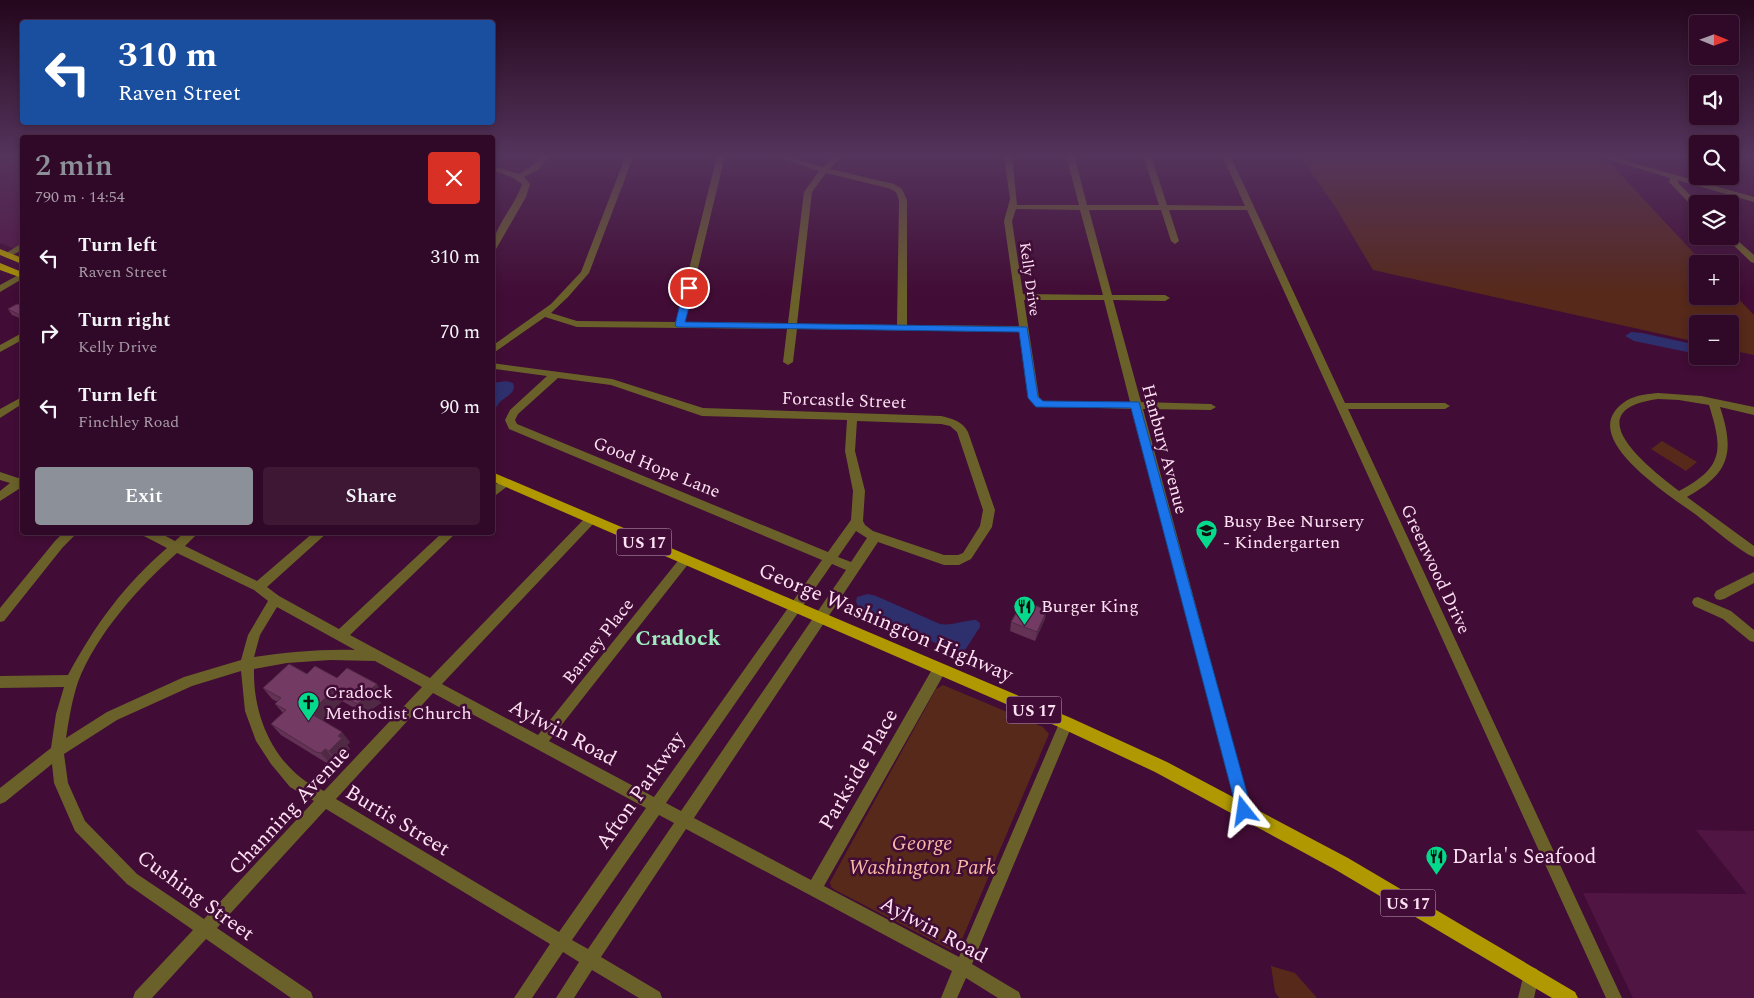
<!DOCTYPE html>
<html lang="en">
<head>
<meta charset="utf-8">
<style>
  body { margin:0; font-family:Spectral,serif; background:#3d1734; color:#f1f3f6; height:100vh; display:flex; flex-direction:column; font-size:19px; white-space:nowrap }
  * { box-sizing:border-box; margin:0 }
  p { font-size:16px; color:#a89aa8 }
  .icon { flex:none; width:28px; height:28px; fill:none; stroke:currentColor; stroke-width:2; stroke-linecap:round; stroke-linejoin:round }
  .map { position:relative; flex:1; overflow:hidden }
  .sheet { position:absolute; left:20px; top:135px; width:475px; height:400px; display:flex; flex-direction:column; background:#310928; border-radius:5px; box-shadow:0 2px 8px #0003,0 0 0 1px #4c2a45 }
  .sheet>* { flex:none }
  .hud { position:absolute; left:20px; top:20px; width:475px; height:105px; border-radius:5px; box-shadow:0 2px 8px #0003,0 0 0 1px #4c2a45; background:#1a4fa0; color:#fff; overflow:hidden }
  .needle { width:32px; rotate:91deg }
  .tools { position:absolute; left:1689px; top:15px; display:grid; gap:10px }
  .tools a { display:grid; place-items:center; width:50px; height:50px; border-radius:5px; background:#310928; box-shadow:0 2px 8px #0003,0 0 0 1px #4c2a45; font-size:25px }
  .pin { position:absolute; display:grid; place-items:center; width:42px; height:42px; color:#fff; margin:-21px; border:2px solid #fff; border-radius:50%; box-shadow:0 1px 5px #0007 }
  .me { position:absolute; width:55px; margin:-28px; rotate:345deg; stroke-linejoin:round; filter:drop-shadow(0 0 4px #0008) }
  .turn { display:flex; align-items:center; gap:18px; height:105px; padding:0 15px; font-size:22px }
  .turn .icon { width:65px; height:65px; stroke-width:2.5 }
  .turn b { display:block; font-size:35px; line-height:42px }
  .round { display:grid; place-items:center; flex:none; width:52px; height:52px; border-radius:5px; background:#3d1734 }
  .headline { display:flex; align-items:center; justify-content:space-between; height:85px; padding:0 15px }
  h1 { font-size:30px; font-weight:600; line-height:38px; color:#8c9099 }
  .action { display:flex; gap:10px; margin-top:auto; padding:10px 15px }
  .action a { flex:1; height:58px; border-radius:5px; background:#8c9099; color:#fff; font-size:20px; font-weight:600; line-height:58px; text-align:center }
  .action a+a { background:#3d1734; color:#f1f3f6 }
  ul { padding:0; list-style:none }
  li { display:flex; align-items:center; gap:15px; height:75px; padding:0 15px }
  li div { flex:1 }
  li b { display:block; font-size:19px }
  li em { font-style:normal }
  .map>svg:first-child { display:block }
</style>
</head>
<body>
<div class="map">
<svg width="1754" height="998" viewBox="0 0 1754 998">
  <rect width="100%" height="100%" fill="#410c35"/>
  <g fill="#511543">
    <path d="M0,155H22V252L0,243Z"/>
    <path d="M1696,830L1754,831V998H1633L1583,893L1747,894Z"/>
  </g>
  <g fill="#56291a">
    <path d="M1299,155H1581L1610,163L1704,264H1698V296H1730V290L1754,315V355L1730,350V324H1698L1697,342L1373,270L1336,208Z"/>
    <path d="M1662,441L1697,462L1686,471L1651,449Z"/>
    <path d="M943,685L1043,727L1049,734L960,944L951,950L835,890L831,887L830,882L936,689Z"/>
    <path d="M1271,966L1295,973L1317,998H1279L1275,992Z"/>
  </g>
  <g fill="#2e2f6d">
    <path d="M1631,332L1642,333L1697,345V354L1634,341L1625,336Z"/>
    <path d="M506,381L513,383C517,393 506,396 500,402C497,405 495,409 493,413V383Z"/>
    <path d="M868,594L876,596L940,624C953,626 963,620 976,620L980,623V627L965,650L954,651L860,610L856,602L857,597Z"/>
  </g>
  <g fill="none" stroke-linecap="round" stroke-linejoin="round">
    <g fill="#6a602a" fill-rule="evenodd">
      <path d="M542,155H550L538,170L524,177L530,184L526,197L496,249L492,251C492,228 515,207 522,184L512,177L492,170V166L519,174L532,166Z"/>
      <path d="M626,155H634L589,273L568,297L551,313L577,321L676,322L716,160L720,155H728L724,160L685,322L788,323L804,192L819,171L772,155H783L823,167L835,155H843L830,169L894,184L902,189L907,200V325L1019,326L1004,221L1010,199L1004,155H1012L1017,205H1079L1066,155H1074L1087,205H1159L1143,155H1151L1167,205L1245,206L1222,155H1230L1345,403H1445L1450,406L1445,409H1348L1622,998H1606L1247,210H1169L1179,241L1175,244L1171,241L1161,210H1089L1112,295H1165L1170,298L1165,301L1113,300L1141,402L1211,404L1216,407L1211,410L1143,409L1251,811L1249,816L1244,818L1239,816L1237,811L1132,409L1036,406L1029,398L1020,332L797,329L793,362L788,365L783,362L787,329L577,327L545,317L492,354V346L551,304L581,272ZM826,173L888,188L896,192L899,200L897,325L797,324L812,192ZM1016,209L1080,210L1103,295L1023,294L1012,221ZM1024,300H1104L1130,402L1043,401L1039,397Z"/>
      <path d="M1594,155H1605L1754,197V202L1677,180L1679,184L1699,204H1698V209H1695L1669,182L1670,178Z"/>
      <path d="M1730,234L1754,255V263L1751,262L1726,238L1725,236H1730Z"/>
      <path d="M19,245H22V250L7,258L3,255Z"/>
      <path d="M22,273V279L0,292V285Z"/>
      <path d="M22,333V340L0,352V345Z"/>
      <path d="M492,363L612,379L703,408L941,416C953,419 962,421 968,432L995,510L992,527L971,559L959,565H944L878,542L694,818L811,880L934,666L939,664L944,666L946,670L944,674L824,886L959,957L1061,719L1066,717L1071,719L1073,723L972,964L1019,992L1021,998H998L966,978L957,998H941L952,971L686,829L601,957L660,992L662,998H639L592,970L574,998H556L579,962L563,952L532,998H514L550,944L326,809L217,928L311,992L313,998H291L206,939L152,998H133L135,992L193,930L127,884L75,831L54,783L52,764L5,802L0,804V788L51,748L56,714L64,687L0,688V676L68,675C95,625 124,585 167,548L142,535L140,532H158L175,541L185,532H199L185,546L257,581L314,532H328L267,587L279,596L339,629L443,532H457L350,635L430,678L587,516H595L597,519L595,522L442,684L538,735L681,557H689L691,560L689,563L549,741L654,797L822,560L509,429L505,420L510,410L547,376L495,369H492ZM558,378L611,385L702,416L847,420L845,451L853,491L851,520L828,552L517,424L515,420L518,414ZM857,421L941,424L950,426L957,432L983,510L980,526L963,553L958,555H944L873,531L865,525L863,521L865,491L855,451ZM856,531L867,538L851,562L838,557ZM177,553L254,590L268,601L248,635L241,660L184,677L107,712L66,738C69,719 72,700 78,682C97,633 139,587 177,553ZM832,564L846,570L681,811L666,803ZM277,607L355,650C321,649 288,652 254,657L260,635ZM330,660L375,661L422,687L324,791C316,787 307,783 300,777C268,751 253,709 254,669L287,663ZM241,671L245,711L256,741L271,764L290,787L314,801L204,919L137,874L85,821L68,783L64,754L117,720L192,686ZM433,693L646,808L559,932L336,799ZM659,815L674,823L588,949L572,940Z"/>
      <path d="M1658,393L1701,396L1754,407V415L1720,407C1735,452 1730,473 1687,497L1754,546V557C1740,552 1708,524 1695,514C1673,498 1589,445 1615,411C1627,396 1640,395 1658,393ZM1658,399L1679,400L1709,405C1723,450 1724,467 1679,491C1649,468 1574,410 1658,399Z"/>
      <path d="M22,397V404L0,418V409Z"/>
      <path d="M0,472L18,478L22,476V487L0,501V491L10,483L0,480Z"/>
      <path d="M505,478L511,482L509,485L492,498V487Z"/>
      <path d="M64,532H78L63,547L4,621L0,622V608L55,541Z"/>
      <path d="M1754,572V583L1724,599L1720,600L1716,599L1714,595L1716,591Z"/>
      <path d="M1698,597L1731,611L1754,630V642L1750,641L1723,619L1694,606L1692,602L1694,598Z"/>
      <path d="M1531,967L1537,969L1539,975L1534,998H1518L1525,969Z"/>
    </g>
    <g fill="#af9800" fill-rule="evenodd">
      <path d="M0,249L22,258V264L0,255Z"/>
      <path d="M0,263L22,272V278L0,270Z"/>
      <path d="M492,472L1071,718L1167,762L1348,858L1575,992L1578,998H1552L1336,870L1155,772L1061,728L492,481Z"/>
    </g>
  </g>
  <g fill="#633255">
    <path d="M0,155H12L6,158L0,157Z"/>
    <path d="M22,306V319L12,315L8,309Z"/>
    <path d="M1045,619L1035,641L1010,631L1011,622Z"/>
    <path d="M307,674L337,678L384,694L379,700L381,703L365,714L342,701L323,720L350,742L347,745L350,749L338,761L334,759L330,764L325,762L281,735L271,724L283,713L275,704L278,702L272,699L263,688Z"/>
  </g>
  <g fill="#502945">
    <path d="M4,155H12L6,158Z"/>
    <path d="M1047,610L1045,619L1035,641L1037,632Z"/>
    <path d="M377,684L384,694L379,700L381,703L365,714L357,704Z"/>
    <path d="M333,690L342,701L319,724L310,713Z"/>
    <path d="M342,732L350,742L347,745L350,749L338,761L329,751L338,736Z"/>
    <path d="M325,749L334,759L330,764L321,753Z"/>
  </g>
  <g fill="#733a63" stroke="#502945">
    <path d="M17,304L22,306V316L8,309Z"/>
    <path d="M1023,601L1047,610L1037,632L1011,622Z"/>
    <path d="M289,664L307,674L315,666L337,678L347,668L377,684L370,690L373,692L357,704L333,690L310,713L342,732L338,736L342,738L329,751L325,749L321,753L316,752L271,724L286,710L275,704L281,698L263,688Z"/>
  </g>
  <linearGradient id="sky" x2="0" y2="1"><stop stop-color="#24071d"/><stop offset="0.53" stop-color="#54345c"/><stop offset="1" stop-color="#54345c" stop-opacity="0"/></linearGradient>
  <rect width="1754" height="294" fill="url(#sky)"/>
  <path fill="#1a73e8" stroke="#114b97" d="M689,285L694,288L685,322L1027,327L1038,397L1043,401L1139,402L1252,811L1249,816L1244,818L1239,816L1237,811L1131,408L1036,407L1028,398L1019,332L677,327L675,325L684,288Z"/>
  <defs>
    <symbol id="school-pin" viewBox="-11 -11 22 30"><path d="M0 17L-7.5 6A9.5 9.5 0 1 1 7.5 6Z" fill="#05d98b" stroke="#410c35"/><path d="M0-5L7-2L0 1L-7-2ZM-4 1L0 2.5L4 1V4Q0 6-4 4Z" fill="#111"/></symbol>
    <symbol id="restaurant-pin" viewBox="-11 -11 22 30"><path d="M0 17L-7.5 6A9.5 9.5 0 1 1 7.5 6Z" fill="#05d98b" stroke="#410c35"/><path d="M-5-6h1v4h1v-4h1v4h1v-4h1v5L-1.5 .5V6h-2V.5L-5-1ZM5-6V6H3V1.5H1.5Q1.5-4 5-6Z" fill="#111"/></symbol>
    <symbol id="church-pin" viewBox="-11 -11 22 30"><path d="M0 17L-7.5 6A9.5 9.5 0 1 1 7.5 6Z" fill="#05d98b" stroke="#410c35"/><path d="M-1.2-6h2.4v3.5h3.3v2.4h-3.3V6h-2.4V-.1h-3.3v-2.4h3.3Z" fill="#111"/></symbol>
  </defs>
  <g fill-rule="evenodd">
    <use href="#school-pin" x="1194" y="518" width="25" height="34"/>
    <use href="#restaurant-pin" x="1012" y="594" width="25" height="34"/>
    <use href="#church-pin" x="296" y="690" width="25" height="34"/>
    <use href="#restaurant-pin" x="1424" y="844" width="25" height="34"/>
  </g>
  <g text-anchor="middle" stroke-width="5" stroke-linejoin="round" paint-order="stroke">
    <g font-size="15" fill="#fde1f3" stroke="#410c35">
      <text transform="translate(1030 279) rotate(82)" y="5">Kelly Drive</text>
    </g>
    <g fill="#410c35" stroke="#c5a1ba" stroke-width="1">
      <rect x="616.5" y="528.5" width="55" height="27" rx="4"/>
      <rect x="1006.5" y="696.5" width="55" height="27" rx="4"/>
      <rect x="1380.5" y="889.5" width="55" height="27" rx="4"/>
    </g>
    <g font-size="16" font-weight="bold" fill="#fde1f3">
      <text x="644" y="548">US 17</text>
      <text x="1034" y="716">US 17</text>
      <text x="1408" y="909">US 17</text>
    </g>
    <g font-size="18" fill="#fde1f3" stroke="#410c35">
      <text transform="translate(844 400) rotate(2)" y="6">Forcastle Street</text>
      <text transform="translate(1165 449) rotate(75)" y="6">Hanbury Avenue</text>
      <text transform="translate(657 467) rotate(22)" y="6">Good Hope Lane</text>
      <text transform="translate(1436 569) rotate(65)" y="6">Greenwood Drive</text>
      <text transform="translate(598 641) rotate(-52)" y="6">Barney Place</text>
    </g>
    <g font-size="18" fill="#fde1f3" stroke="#410c35" text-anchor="start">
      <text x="1223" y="527">Busy Bee Nursery<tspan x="1223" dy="21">- Kindergarten</tspan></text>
      <text x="1041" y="612">Burger King</text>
      <text x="325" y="698">Cradock<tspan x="325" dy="21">Methodist Church</tspan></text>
    </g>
    <g font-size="21" fill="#fde1f3" stroke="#410c35">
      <text transform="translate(886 622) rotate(23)" y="7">George Washington Highway</text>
      <text transform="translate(563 732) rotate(28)" y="7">Aylwin Road</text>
      <text transform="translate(858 769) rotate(-60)" y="7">Parkside Place</text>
      <text transform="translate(640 790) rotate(-55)" y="7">Afton Parkway</text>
      <text transform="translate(289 810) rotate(-47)" y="7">Channing Avenue</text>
      <text transform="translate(398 820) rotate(31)" y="7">Burtis Street</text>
      <text transform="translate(196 895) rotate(36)" y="7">Cushing Street</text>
      <text transform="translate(934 929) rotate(28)" y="7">Aylwin Road</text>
    </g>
    <g font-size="21" font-style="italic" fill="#fab9a4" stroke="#410c35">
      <text x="922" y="850">George<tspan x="922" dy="24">Washington Park</tspan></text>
    </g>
    <g font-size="21" fill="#fde1f3" stroke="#410c35" text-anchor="start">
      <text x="1452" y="863">Darla's Seafood</text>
    </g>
    <g font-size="22" font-weight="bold" fill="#9decbf" stroke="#410c35">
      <text x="678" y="645">Cradock</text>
    </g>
  </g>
</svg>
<div class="tools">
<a><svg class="needle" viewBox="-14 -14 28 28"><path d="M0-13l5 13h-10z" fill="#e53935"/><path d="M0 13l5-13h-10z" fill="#a89aa8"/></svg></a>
<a><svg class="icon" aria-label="sound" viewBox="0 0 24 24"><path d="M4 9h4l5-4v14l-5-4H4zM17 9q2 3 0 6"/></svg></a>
<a><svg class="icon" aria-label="search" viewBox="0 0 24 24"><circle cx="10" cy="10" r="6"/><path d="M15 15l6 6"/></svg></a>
<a><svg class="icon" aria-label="layers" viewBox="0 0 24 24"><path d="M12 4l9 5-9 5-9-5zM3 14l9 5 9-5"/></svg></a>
<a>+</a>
<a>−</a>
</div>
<div class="pin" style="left:689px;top:288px;background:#d93025"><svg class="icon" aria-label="arrive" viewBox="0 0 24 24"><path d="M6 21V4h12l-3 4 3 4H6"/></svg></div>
<svg class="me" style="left:1244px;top:811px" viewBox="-20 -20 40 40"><path d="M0-17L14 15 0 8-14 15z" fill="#1a73e8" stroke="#fff" stroke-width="4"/></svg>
<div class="hud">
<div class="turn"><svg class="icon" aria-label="left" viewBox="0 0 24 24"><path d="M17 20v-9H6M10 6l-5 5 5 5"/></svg><div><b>310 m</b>Raven Street</div></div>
</div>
<section class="sheet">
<div class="headline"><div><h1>2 min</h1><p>790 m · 14:54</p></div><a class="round" style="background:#d93025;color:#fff"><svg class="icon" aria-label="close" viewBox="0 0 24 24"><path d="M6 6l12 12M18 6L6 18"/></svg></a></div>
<ul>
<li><svg class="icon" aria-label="left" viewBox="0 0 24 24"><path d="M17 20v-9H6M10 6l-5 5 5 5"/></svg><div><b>Turn left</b><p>Raven Street</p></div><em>310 m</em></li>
<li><svg class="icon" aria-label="right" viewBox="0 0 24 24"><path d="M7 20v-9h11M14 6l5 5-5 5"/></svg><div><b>Turn right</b><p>Kelly Drive</p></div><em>70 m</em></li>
<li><svg class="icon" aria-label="left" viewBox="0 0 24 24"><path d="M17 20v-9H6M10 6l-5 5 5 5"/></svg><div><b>Turn left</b><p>Finchley Road</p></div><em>90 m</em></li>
</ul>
<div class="action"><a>Exit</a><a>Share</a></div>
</section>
</div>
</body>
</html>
